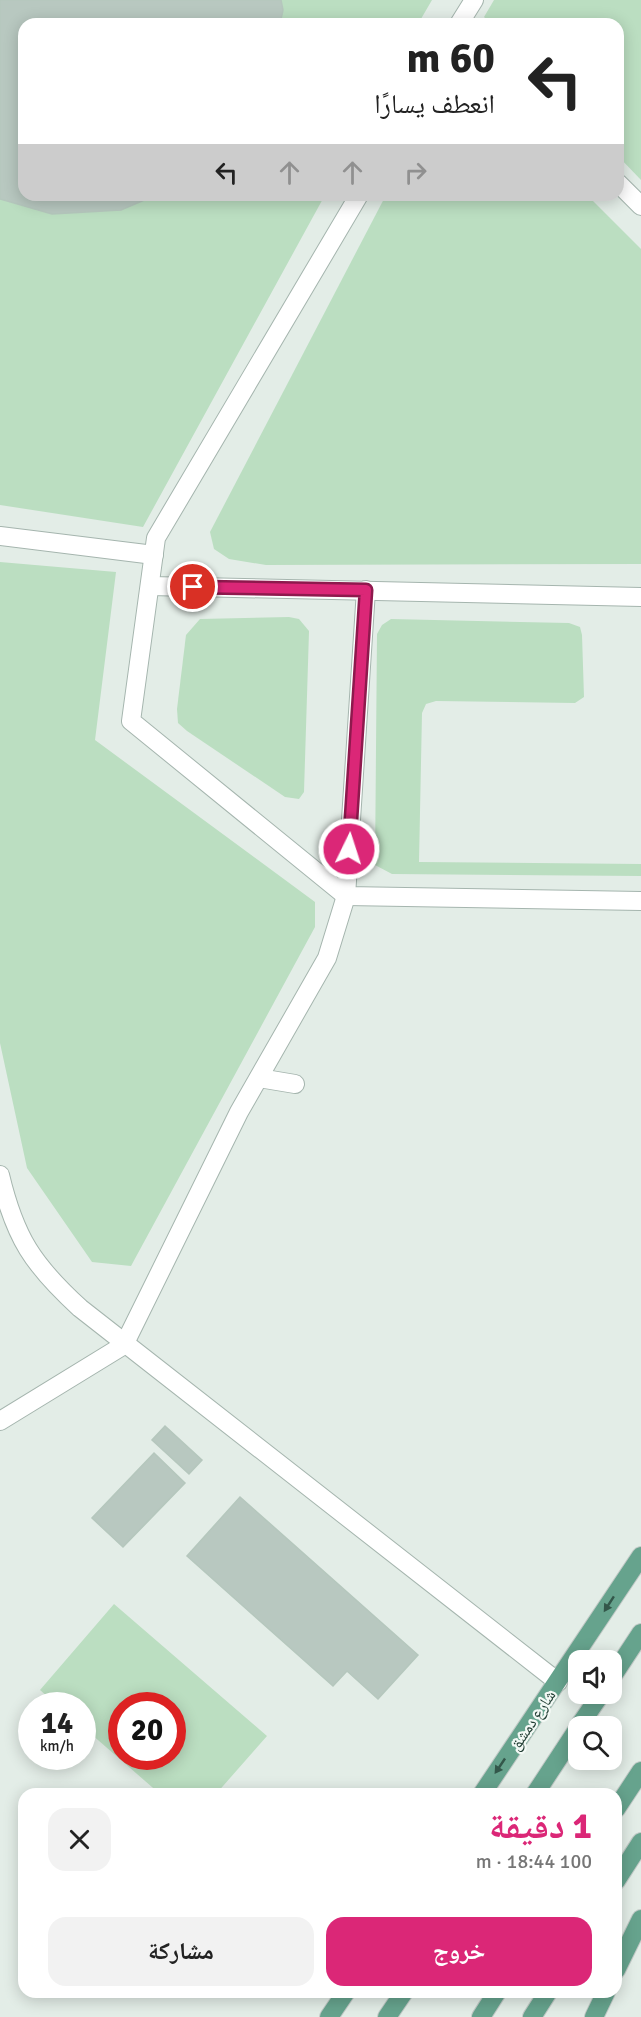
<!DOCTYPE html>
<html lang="ar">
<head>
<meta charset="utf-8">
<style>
  body { margin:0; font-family:Signika,"Noto Naskh Arabic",sans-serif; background:#f2f2f2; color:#222; direction:rtl; height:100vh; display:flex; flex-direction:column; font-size:22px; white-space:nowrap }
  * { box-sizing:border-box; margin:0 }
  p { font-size:20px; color:#767676 }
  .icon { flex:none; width:33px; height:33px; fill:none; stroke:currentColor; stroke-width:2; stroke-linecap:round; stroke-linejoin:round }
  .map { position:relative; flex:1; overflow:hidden; direction:ltr }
  .side { position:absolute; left:18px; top:1788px; width:604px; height:210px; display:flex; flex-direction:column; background:#fff; border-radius:18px; box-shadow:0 3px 15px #0003; direction:rtl }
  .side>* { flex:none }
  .hud { position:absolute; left:18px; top:18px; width:606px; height:183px; border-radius:18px; box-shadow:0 3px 15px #0003; direction:rtl; background:#fff; color:#222; overflow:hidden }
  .controls { position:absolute; left:568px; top:1650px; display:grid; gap:12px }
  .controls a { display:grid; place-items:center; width:54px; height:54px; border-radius:12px; background:#fff; box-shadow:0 3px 15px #0003; font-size:30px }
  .speed { position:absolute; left:18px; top:1692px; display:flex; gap:12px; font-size:30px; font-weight:700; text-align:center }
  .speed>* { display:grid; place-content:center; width:78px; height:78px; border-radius:50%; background:#fff; box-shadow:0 3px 15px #0003; line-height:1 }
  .speed small { font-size:15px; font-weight:400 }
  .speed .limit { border:9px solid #d22; background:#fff; color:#111 }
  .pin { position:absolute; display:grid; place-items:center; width:51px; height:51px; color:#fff; margin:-26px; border:3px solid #fff; border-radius:50%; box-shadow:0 2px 6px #0007 }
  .me { position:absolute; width:66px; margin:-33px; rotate:4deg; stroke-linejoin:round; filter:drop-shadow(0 0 4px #0008) }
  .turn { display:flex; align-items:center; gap:21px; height:126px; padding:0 30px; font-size:27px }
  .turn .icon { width:78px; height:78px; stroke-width:2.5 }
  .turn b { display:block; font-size:42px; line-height:51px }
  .lanes { display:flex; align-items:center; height:57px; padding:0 30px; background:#0003; justify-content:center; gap:30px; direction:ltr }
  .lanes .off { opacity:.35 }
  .round { display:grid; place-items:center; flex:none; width:63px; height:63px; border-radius:18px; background:#f2f2f2 }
  .overview { display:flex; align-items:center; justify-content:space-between; height:102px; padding:0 30px }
  h1 { font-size:36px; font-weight:700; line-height:45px; color:#db2777 }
  .primary-button { display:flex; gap:12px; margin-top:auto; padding:12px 30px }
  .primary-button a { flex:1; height:69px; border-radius:18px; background:#db2777; color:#fff; font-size:24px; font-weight:700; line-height:69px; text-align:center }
  .primary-button a+a { background:#f2f2f2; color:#222 }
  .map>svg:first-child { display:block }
</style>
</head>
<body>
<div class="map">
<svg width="641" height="2017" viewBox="0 0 641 2017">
  <rect width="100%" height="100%" fill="#e3ede7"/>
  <g fill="#bbdec1" fill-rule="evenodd">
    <path d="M0,0H432L418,24H24V195H325L143,527L0,505Z"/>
    <path d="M494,0H641V180L618,156V24H491L484,17Z"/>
    <path d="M386,195H587L641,249V564L266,565L229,559L214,549L210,532Z"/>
    <path d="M0,562L116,572L95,740L315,902V927L131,1266L92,1262L27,1168L0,1043Z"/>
    <path d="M289,617L299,619L309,631L304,792L299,799L285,797L187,731L178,723L177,709L186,635L200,619Z"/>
    <path d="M391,619L569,623L580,627L582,635L584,697L575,703L436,701L426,704L422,713L419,862L641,864V876L392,874L375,865L377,634L382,625Z"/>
    <path d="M114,1604L267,1736L216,1794H160L83,1727L82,1706L57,1705L40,1690ZM122,1706H172V1756H122Z"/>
  </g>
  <g fill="#b8c8c0" stroke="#b5c7bd" stroke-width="1.5">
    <path d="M0,0H281L283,10L280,24H24V195H156L121,210L52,214L0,199Z"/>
    <path d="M165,1426L202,1460L189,1474L152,1440Z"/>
    <path d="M154,1453L185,1483L123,1547L92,1518Z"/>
    <path d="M240,1497L418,1655L378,1699L347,1671L333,1686L187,1556Z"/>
  </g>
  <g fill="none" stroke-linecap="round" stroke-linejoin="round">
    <defs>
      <g id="minor">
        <path d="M459,24L474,0"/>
        <path d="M618,183L641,206"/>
        <path d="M359,195L156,538L131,721L346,896L641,901"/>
        <path d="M0,536L154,555"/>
        <path d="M150,586L641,597"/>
        <path d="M259,1078L295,1084"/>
        <path d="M0,1175C15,1238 33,1265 80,1308L558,1682"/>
        <path d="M0,1421L124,1345L239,1112L327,958L346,896L366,590"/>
      </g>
      <g id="major">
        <path d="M612,1677L641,1633"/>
        <path d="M579,1726L601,1694"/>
        <path d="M482,1794L641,1556"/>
        <path d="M535,1794L579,1727"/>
        <path d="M616,1809L641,1771"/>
        <path d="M616,1881L641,1842"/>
        <path d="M616,1970L641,1919"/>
        <path d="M329,2017L346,1992"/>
        <path d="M387,2017L404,1992"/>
        <path d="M481,2017L497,1992"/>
        <path d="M532,2017L548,1992"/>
        <path d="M594,2017L606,1992"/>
      </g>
    </defs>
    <use href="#minor" stroke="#a5b5ae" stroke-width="20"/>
    <use href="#major" stroke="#c1c9c6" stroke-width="20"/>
    <use href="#minor" stroke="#fff" stroke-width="18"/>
    <use href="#major" stroke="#66a38d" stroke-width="18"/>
  </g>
  <defs><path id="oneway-solid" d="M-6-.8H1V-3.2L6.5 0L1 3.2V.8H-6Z" transform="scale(1.5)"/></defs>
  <g fill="#33574a">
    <use href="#oneway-solid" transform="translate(609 1604) rotate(123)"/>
    <use href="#oneway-solid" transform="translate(500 1766) rotate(124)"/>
  </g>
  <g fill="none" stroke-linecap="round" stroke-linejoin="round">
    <defs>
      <path id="route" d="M193,587L366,590L349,849"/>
    </defs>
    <use href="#route" stroke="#8e194d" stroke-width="15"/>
    <use href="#route" stroke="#db2777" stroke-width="10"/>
  </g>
  <g text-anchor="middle" stroke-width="4.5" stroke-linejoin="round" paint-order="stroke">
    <g font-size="16" fill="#223e34" stroke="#f3f9f5">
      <text transform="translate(532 1720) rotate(-56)" y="6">شارع دمشق</text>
    </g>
  </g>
</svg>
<div class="controls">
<a><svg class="icon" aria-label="sound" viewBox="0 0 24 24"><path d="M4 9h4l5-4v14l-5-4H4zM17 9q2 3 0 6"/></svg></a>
<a><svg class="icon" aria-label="search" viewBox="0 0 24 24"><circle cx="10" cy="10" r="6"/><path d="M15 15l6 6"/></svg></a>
</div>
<div class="speed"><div>14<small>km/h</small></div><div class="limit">20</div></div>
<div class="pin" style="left:193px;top:587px;background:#d93025"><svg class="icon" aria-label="arrive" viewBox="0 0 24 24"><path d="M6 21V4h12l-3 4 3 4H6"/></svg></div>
<svg class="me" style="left:349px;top:849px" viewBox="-20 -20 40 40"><circle r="17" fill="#db2777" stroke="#fff" stroke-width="3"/><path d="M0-11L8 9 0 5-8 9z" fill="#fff"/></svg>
<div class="hud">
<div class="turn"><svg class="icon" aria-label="left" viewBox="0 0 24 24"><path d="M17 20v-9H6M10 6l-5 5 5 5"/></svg><div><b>60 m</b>انعطف يسارًا</div></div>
<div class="lanes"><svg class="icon" aria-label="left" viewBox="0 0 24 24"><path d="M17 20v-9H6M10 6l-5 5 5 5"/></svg><svg class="icon off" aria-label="ahead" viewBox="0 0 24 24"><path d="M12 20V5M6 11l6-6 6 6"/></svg><svg class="icon off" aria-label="ahead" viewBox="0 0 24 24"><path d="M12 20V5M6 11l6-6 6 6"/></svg><svg class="icon off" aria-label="right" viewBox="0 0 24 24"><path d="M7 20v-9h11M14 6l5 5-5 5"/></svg></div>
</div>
<section class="side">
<div class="overview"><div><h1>1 دقيقة</h1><p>100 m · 18:44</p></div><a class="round"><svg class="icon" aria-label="close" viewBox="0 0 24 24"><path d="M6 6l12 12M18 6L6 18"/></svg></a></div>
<div class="primary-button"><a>خروج</a><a>مشاركة</a></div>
</section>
</div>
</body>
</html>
